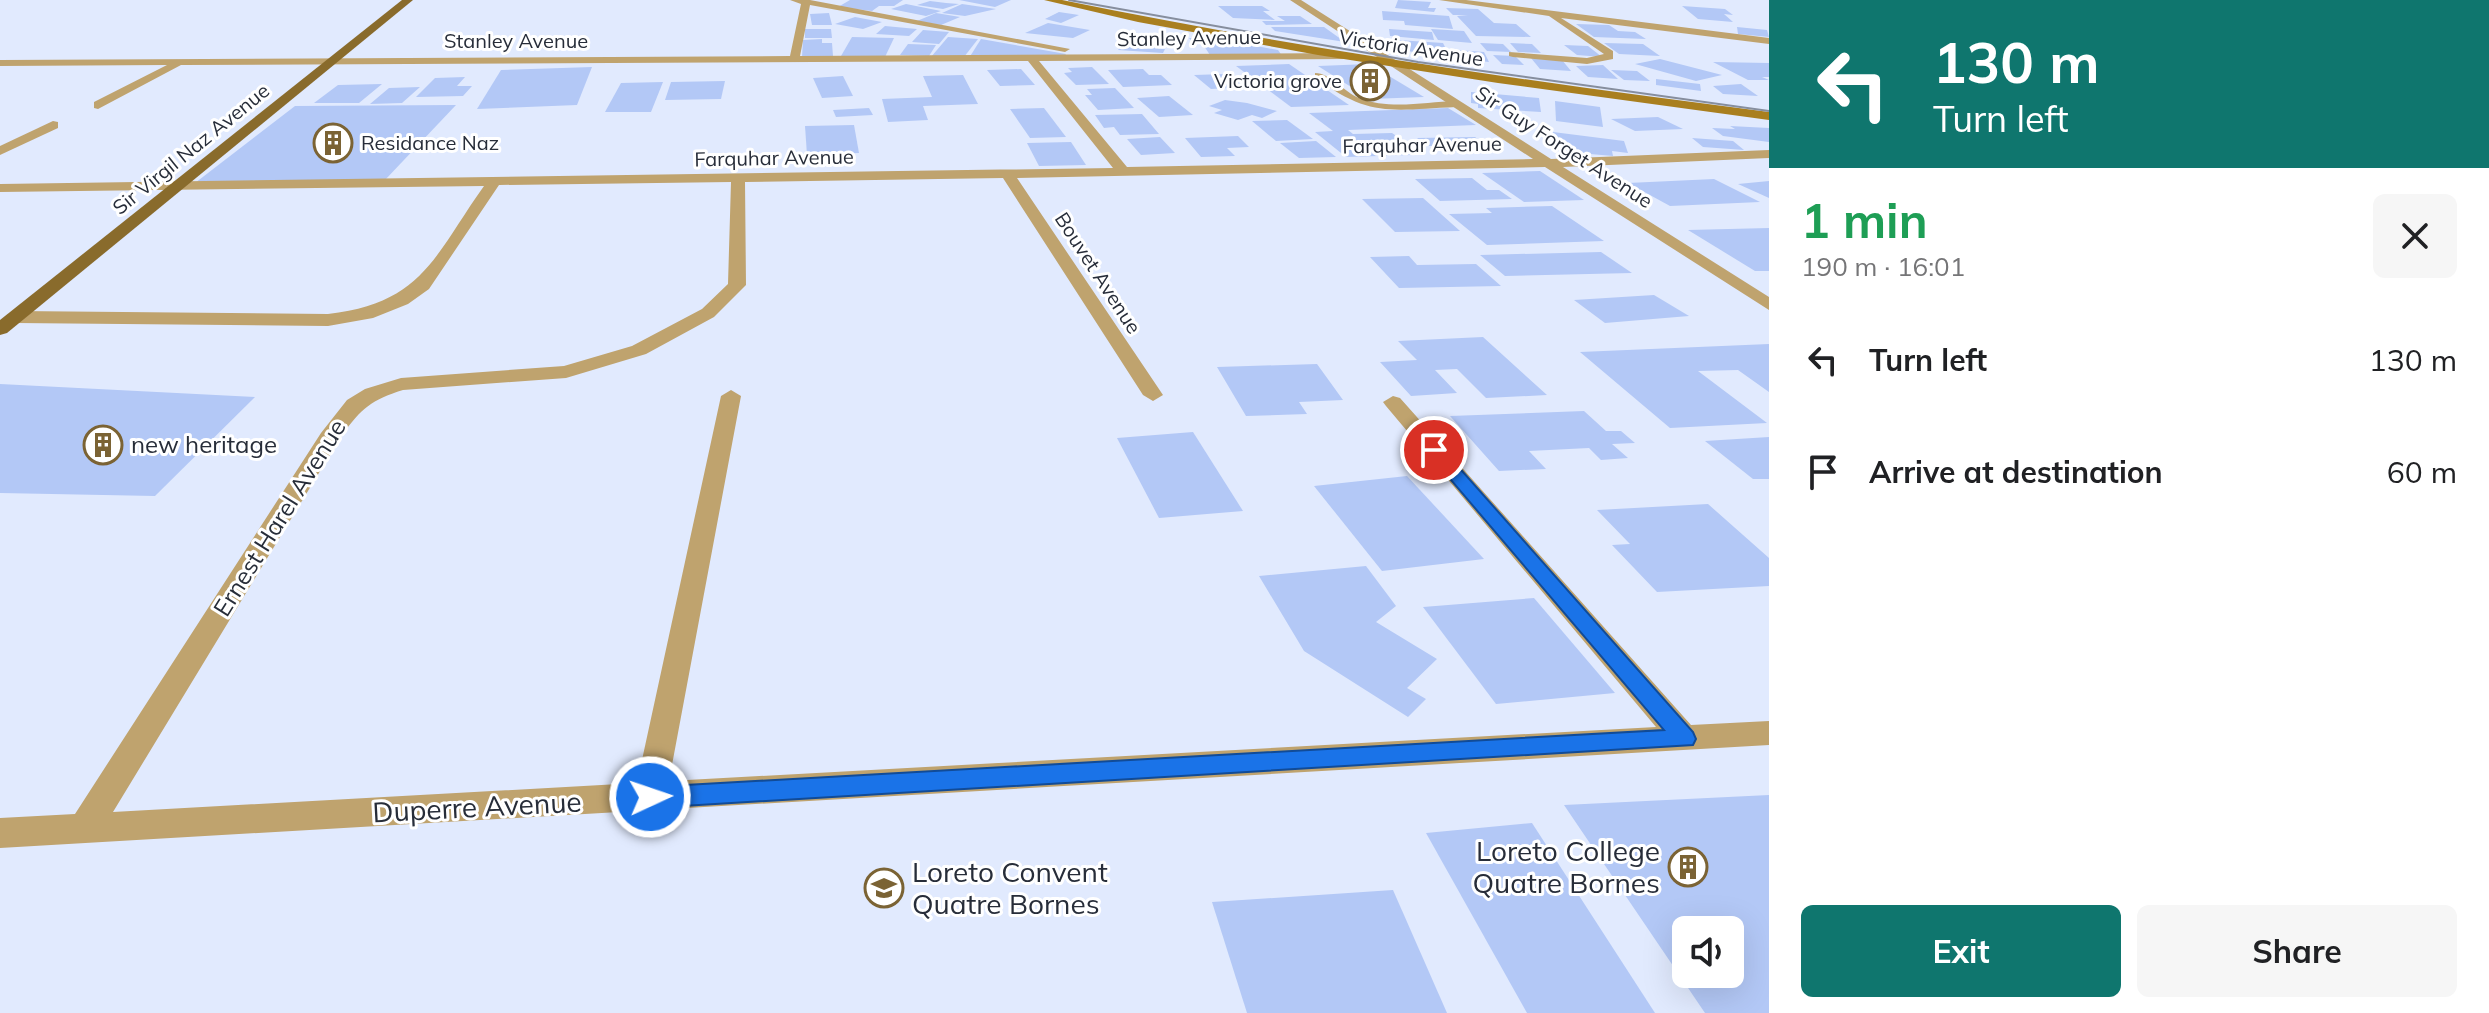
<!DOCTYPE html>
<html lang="en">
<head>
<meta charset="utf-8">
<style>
  body { margin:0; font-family:Mulish,sans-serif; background:#f6f6f6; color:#202124; height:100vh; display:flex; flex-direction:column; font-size:30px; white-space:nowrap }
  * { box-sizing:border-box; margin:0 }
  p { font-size:26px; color:#757577 }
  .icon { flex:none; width:44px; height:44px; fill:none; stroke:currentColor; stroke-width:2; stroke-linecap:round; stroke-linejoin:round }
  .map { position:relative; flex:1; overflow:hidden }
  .drawer { display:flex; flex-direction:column; background:#fff; width:720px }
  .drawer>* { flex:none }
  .guide { background:#0f766e; color:#fff; overflow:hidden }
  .tools { position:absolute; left:1672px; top:916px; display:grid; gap:16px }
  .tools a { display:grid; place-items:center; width:72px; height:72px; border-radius:12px; background:#fff; box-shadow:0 8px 32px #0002; font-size:40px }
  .pin { position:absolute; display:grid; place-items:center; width:68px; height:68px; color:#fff; margin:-34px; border:4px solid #fff; border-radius:50%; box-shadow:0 2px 8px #0007 }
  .me { position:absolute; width:88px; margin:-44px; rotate:87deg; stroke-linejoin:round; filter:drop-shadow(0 0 6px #0008) }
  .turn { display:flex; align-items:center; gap:28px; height:168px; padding:0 32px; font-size:36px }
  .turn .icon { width:104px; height:104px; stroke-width:2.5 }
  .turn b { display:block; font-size:56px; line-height:68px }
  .round { display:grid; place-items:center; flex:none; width:84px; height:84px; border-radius:12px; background:#f6f6f6 }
  .headline { display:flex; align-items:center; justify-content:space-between; height:136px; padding:0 32px }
  h1 { font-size:48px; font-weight:700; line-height:60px; color:#1e9e55 }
  .primary-button { display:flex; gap:16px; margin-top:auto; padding:16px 32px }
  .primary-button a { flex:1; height:92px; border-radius:12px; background:#0f766e; color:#fff; font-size:32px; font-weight:700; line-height:92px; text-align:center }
  .primary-button a+a { background:#f6f6f6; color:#202124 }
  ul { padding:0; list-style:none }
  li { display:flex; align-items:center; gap:24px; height:112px; padding:0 32px }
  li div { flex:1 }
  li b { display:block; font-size:30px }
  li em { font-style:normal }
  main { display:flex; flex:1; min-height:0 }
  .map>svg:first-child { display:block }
</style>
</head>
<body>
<main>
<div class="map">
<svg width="1769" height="1013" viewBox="0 0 1769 1013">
  <rect width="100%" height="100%" fill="#e1eafe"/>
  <g fill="#b3c8f6" fill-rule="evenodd">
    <path d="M850,0H903L894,6H879L872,11L838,7Z"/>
    <path d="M959,0H1011L995,7Z"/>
    <path d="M1398,0L1431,2L1428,8H1436L1434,12L1395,8Z"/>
    <path d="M930,1L946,3L959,4L943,9L917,5Z"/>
    <path d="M906,4L941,11L926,16L891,9Z"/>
    <path d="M962,4L996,9L965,16L942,13Z"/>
    <path d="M1218,6H1262L1270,11H1263L1275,20L1233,18Z"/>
    <path d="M1682,6L1725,9L1733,15L1724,14L1733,22L1698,19Z"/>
    <path d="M1446,8L1478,9L1494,23L1516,24L1531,37L1476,36L1457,16L1468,15H1453Z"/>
    <path d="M1382,11L1449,16L1453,29L1405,25L1404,21L1383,20Z"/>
    <path d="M1059,12L1079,15L1061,23L1045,19Z"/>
    <path d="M829,13L832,25H812L810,14Z"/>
    <path d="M936,13L960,17L941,25L917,21Z"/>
    <path d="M1277,16H1300L1312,24L1266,25L1262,21H1285Z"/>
    <path d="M855,17L882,22L863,29L835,24Z"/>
    <path d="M1048,23L1090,30L1073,38L1025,33Z"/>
    <path d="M1576,24L1609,25L1618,31L1635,32L1646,39L1594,37Z"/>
    <path d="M885,26L917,29L909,36L876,34Z"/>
    <path d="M1271,27H1324L1345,42L1275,31Z"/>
    <path d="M1737,27L1767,30L1769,37L1738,34Z"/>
    <path d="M805,29H831L832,38H805Z"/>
    <path d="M1389,29L1432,32L1434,40L1390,36Z"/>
    <path d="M1431,29L1464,31L1472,43L1438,40Z"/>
    <path d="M923,30L949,32L939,44L912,42Z"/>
    <path d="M852,37L894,38L885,57L841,56Z"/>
    <path d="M948,37L978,39L964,57H931Z"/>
    <path d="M1139,37L1160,40L1179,39L1173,46L1161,44L1158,49H1165L1163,53L1118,50L1122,45L1150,48L1132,45Z"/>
    <path d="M1189,38L1211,39L1214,43L1206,44L1251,45L1278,50L1283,57L1210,55L1202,43H1193Z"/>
    <path d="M1367,38L1443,43L1450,57L1378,47Z"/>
    <path d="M822,39V43H832L833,56L802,57L803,40Z"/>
    <path d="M981,39L1066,54L1064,57L969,58Z"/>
    <path d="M1480,43L1503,44L1511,52L1487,51Z"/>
    <path d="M1510,43L1532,44L1541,53L1518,52Z"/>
    <path d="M1604,43L1643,44L1660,56L1619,54Z"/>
    <path d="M908,44L936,45L929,56L900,55Z"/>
    <path d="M1564,45L1588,46L1602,57L1577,55Z"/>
    <path d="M1457,50L1484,52L1489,62L1462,59Z"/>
    <path d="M1493,55L1515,56L1524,65L1502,64Z"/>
    <path d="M1531,58L1562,60L1571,71L1540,69Z"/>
    <path d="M1660,59L1722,75L1696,81L1635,64Z"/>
    <path d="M1713,62L1769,63V77H1762L1769,80H1748Z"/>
    <path d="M1289,64L1349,105L1291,107L1236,66Z"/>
    <path d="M1369,64L1424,97L1370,99L1318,66Z"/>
    <path d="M1603,65L1618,79L1588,77L1576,66Z"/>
    <path d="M592,67L577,105L477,109L501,70Z"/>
    <path d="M1092,67L1109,84L1076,85L1064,73L1072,72L1068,68Z"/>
    <path d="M1021,69L1035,85L1000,86L987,70Z"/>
    <path d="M1143,69L1149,75H1161L1172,85L1123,87L1108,70Z"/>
    <path d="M1611,70L1637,71L1650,81L1624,80Z"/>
    <path d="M1225,74L1248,87L1211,89L1194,75Z"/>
    <path d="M963,75L978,104L923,106L928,120L888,122L882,99L932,97L923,76Z"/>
    <path d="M843,76L853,96L822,98L813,78Z"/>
    <path d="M465,77L457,86H472L463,96L416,97L435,78Z"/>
    <path d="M1656,79L1700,84L1701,91L1656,85Z"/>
    <path d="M725,81L721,99L665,100L671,82Z"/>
    <path d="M663,82L651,112H605L621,83Z"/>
    <path d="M382,84L359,103H314L338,85Z"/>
    <path d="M1741,84L1758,96L1723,94L1713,86Z"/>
    <path d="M420,87L402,103L370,104L389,88Z"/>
    <path d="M1115,88L1134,108L1098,110L1085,95H1092L1087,89Z"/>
    <path d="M1471,92L1539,98L1541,112L1478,108V104L1471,103Z"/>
    <path d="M1169,96L1193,115L1159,117L1137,98Z"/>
    <path d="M1225,100L1247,103L1277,111L1262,118L1252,115L1238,120L1214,113L1222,110L1209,106Z"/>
    <path d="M1555,101L1600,107L1603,127L1556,121Z"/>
    <path d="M456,105L385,180L195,183L295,106Z"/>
    <path d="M869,108L873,115L836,117L833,110Z"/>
    <path d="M1044,108L1066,137L1030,138L1010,109Z"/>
    <path d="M1448,108L1476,125L1348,130L1353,134L1392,133L1408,144H1396L1411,155L1346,157L1315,132L1333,131L1309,113Z"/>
    <path d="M1142,114L1159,134L1120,135L1114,127L1104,128L1095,115Z"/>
    <path d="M1658,117L1683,129L1635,131L1611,119Z"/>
    <path d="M1287,120L1313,139L1276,141L1252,121Z"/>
    <path d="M854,125L859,153L807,155L805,126Z"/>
    <path d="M1730,126L1769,128V142L1723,136L1712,128L1735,129Z"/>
    <path d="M1553,132L1624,141L1628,153L1612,151L1613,156L1556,151Z"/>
    <path d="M1238,136L1249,147L1227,148L1235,156L1201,157L1185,138Z"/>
    <path d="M1160,137L1175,153L1141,155L1127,139Z"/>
    <path d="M1475,137L1487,146H1481L1489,151L1447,152L1441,146H1427L1417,138Z"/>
    <path d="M1692,138L1733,141L1744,150L1703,147Z"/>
    <path d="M1316,141L1336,157L1299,158L1280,143Z"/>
    <path d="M1071,142L1086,165L1039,166L1027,143Z"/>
    <path d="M1540,171L1584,200L1524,202L1482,173Z"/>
    <path d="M1472,178L1487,190H1499L1512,199L1440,201L1415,179Z"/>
    <path d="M1714,179L1760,202L1670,206L1628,183Z"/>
    <path d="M1769,181V198L1738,184Z"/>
    <path d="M1423,198L1460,231L1395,232L1362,199Z"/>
    <path d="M1552,206L1604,241L1487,245L1449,214L1492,213L1486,208Z"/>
    <path d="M1769,228V271H1755L1688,230Z"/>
    <path d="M1601,252L1632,273L1505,276L1480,255Z"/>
    <path d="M1409,256L1417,265L1476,264L1501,286L1399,288L1370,257Z"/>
    <path d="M1654,295L1689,316L1605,323L1574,300Z"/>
    <path d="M1483,337L1547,395L1486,398L1457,369L1435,370L1457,393L1411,396L1380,362L1417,360L1398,341Z"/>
    <path d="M1769,344V392L1738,370L1698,371L1767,423L1670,428L1580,352Z"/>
    <path d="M1317,364L1343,400L1299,402L1307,414L1246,416L1217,367Z"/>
    <path d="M0,384L255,397L155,496L0,493Z"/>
    <path d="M1584,411L1606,431H1621L1635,443L1612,444L1628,458L1601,460L1589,448L1529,451L1546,469L1499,471L1450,416Z"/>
    <path d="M1193,432L1243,511L1159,518L1117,438Z"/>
    <path d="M1769,437V479H1753L1705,441Z"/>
    <path d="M1407,476L1484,559L1382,571L1314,486Z"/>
    <path d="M1708,504L1769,558V586L1657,592L1612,545L1630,544L1597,510Z"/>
    <path d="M1366,566L1396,606L1376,622L1437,659L1407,688L1426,699L1408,717L1304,651L1259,576Z"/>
    <path d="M1534,598L1615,693L1496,704L1423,607Z"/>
    <path d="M1769,795V1013H1705L1564,805ZM1686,930H1730V974H1686Z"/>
    <path d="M1532,823L1655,1013H1527L1426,833Z"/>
    <path d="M1393,890L1447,1013H1247L1212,902Z"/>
  </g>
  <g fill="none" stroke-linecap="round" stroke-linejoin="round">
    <path fill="#bfa36e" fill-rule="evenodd" d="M1315,73C1330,73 1344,92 1359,98C1389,110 1425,102 1456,101L1461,104L1456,107C1391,110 1369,118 1315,77Z"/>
    <g fill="#bfa36e" fill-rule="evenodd">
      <path d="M790,0H810L1070,49L1065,52L810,5L800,56L1347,53L1352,56L1347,59L1039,61L1127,167L1533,159L1290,0H1301L1551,159L1769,150V158L1563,167L1769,297V310L1545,167L1017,178L1163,395L1153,401L1143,395L1003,178L745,182L746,285L714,317L646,354L566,378L403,390C371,400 362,408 342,435L113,812L637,783L721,396L731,390L741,396L669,781L1656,727L1386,406L1383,402L1393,396L1400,398L1691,725L1769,721V745L0,848V818L75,814L321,433L347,400L365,389L401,378L564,366L632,346L702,309L728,284L731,182L499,185L429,289L408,304L373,318L328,326L16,323L7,317L16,311L328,314C423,303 434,256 484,186L0,192V184L1113,168L1028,61L181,65L98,109L94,108V102L167,65L0,66V60L790,56L801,4Z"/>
      <path d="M1439,0H1466L1769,38V44L1561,18L1613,51V59L1587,64L1513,57L1509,56V52L1587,58L1604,54L1549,16Z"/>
      <path d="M53,121L58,122V128L0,155V146Z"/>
    </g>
    <path fill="#a97f1f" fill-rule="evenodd" d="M1044,0H1062C1296,48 1532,82 1769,112V120L1498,83L1318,55L1138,22Z"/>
    <path fill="#896b2c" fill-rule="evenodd" d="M402,0H413L7,333L0,335V320Z"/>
    <path stroke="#868e9e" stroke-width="2" d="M1069,0L1418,62L1769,111"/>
  </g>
  <path fill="#1a73e8" stroke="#114b97" stroke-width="2" d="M1434,445L1440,446L1693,732L1696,739L1693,745L650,808L641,805L637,797L641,790L650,787L1664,730L1428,453L1426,450L1428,446Z"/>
  <defs>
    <symbol id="building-ring" viewBox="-11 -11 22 22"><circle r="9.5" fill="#fff" stroke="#7b6334" stroke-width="1.5"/><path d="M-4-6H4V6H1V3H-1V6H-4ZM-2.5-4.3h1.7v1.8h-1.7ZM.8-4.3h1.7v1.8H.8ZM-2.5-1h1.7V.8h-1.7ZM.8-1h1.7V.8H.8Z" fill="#7b6334"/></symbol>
    <symbol id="school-ring" viewBox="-11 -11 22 22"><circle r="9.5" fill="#fff" stroke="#7b6334" stroke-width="1.5"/><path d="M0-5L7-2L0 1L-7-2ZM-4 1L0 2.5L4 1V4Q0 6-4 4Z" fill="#7b6334"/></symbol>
  </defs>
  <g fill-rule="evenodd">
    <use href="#building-ring" x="1348" y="59" width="44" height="44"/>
    <use href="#building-ring" x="311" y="121" width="44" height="44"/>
    <use href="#building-ring" x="81" y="423" width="44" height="44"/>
    <use href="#building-ring" x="1666" y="845" width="44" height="44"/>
    <use href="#school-ring" x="862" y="866" width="44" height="44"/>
  </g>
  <g text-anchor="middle" stroke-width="6" stroke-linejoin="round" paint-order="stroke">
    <g font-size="20" fill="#272d39" stroke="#fff">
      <text transform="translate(1189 38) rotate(-1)" y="7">Stanley Avenue</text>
      <text x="516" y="48">Stanley Avenue</text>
      <text transform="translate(1411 48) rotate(9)" y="7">Victoria Avenue</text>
      <text transform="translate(1422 145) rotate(-1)" y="7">Farquhar Avenue</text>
      <text transform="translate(1564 147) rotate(33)" y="7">Sir Guy Forget Avenue</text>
      <text transform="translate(191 149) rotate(-39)" y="7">Sir Virgil Naz Avenue</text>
      <text transform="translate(774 158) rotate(-1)" y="7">Farquhar Avenue</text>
      <text transform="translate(1098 273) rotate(57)" y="7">Bouvet Avenue</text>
    </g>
    <g font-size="20" fill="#272d39" stroke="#fff" text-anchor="end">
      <text x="1342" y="88">Victoria grove</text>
      <text x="361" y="150" text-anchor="start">Residance Naz</text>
    </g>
    <g font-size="24" fill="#272d39" stroke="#fff" text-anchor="start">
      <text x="131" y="453">new heritage</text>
    </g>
    <g font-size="24" fill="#272d39" stroke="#fff">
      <text transform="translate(280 518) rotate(-58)" y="8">Ernest Harel Avenue</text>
    </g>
    <g font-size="28" fill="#272d39" stroke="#fff">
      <text transform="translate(477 807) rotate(-3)" y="10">Duperre Avenue</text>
    </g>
    <g font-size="28" fill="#272d39" stroke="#fff" text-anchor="end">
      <text x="1660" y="861">Loreto College<tspan x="1660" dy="32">Quatre Bornes</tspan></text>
      <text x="912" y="882" text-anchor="start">Loreto Convent<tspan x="912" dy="32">Quatre Bornes</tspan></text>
    </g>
  </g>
</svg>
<div class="tools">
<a><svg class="icon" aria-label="sound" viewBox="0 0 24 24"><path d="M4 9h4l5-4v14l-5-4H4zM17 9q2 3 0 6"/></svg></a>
</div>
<div class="pin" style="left:1434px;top:450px;background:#d93025"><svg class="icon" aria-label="arrive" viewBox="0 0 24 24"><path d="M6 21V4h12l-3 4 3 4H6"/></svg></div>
<svg class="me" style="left:650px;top:797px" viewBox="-20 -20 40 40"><circle r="17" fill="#1a73e8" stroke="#fff" stroke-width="3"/><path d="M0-11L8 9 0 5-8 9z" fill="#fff"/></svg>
</div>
<section class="drawer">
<div class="guide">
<div class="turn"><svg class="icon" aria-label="left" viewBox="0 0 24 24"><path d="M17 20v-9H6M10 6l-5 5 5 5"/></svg><div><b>130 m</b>Turn left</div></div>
</div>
<div class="headline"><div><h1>1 min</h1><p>190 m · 16:01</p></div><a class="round"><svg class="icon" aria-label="close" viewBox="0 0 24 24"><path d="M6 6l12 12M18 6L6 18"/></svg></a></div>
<ul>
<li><svg class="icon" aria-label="left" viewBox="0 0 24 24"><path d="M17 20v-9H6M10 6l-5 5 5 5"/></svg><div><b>Turn left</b></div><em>130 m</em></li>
<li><svg class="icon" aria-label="arrive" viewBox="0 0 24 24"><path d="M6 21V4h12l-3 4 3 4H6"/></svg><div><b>Arrive at destination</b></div><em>60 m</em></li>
</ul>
<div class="primary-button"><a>Exit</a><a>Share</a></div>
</section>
</main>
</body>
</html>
